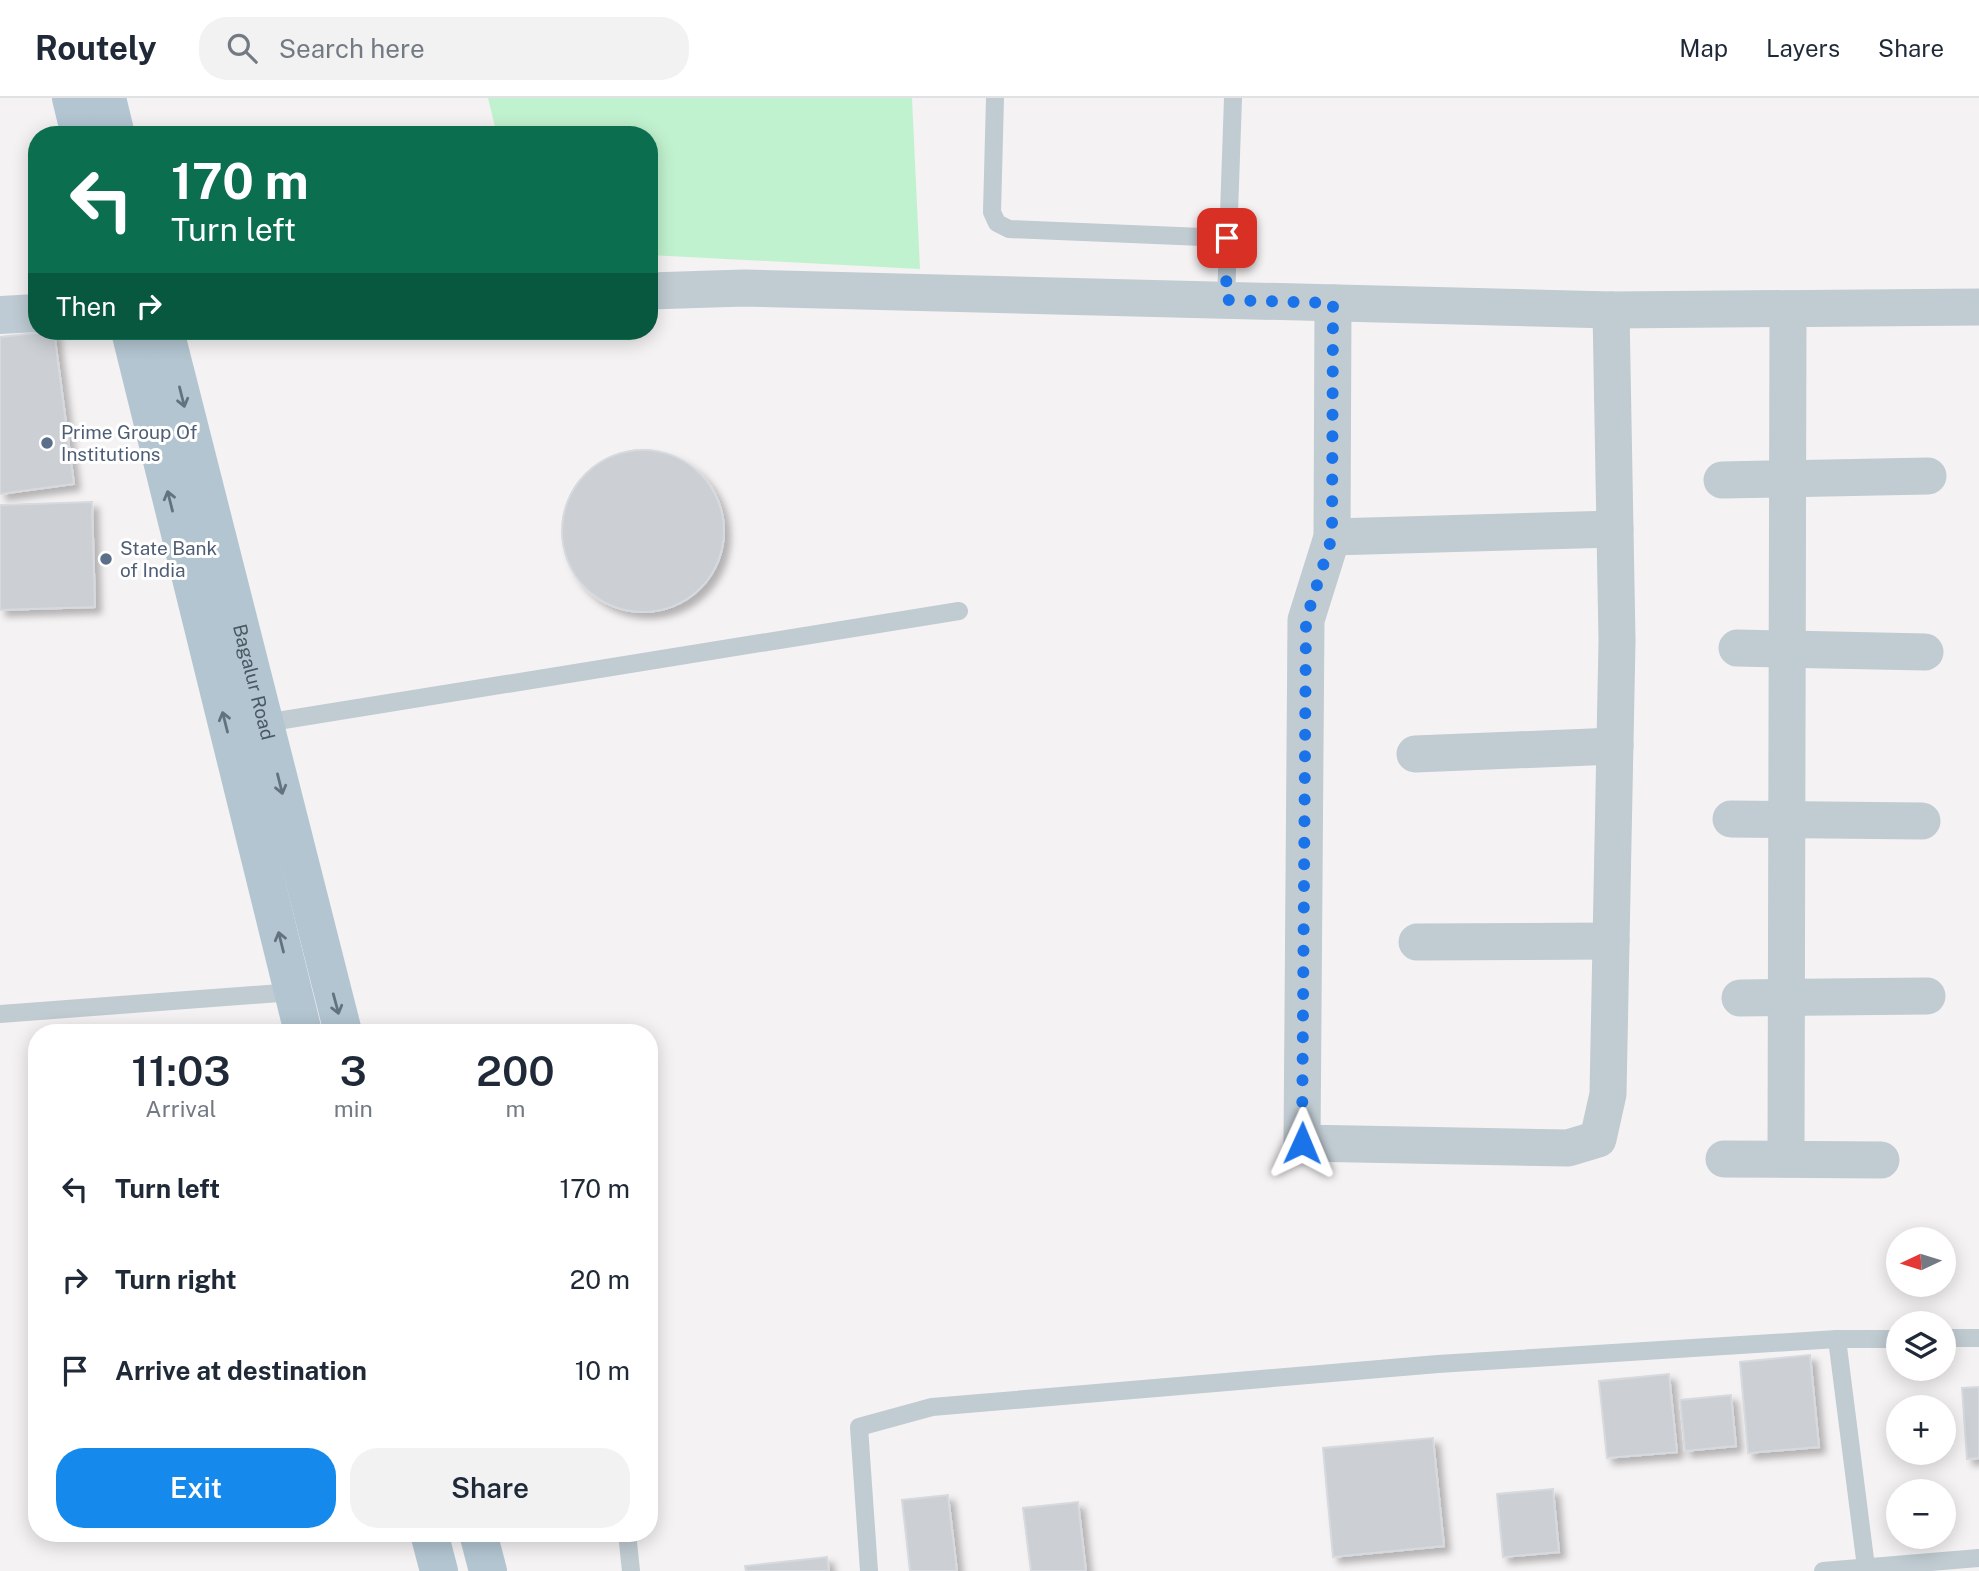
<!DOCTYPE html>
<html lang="en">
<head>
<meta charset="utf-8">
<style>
  body { margin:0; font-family:"Public Sans",sans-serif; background:#f2f2f3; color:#1f2937; height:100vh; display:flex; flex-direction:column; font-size:26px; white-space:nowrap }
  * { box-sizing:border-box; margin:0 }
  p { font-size:23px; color:#747a83 }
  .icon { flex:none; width:38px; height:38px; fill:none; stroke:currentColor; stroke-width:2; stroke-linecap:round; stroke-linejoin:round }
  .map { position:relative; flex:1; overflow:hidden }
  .details { position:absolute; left:28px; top:926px; width:630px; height:518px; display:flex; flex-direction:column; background:#fff; border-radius:28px; box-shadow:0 4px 18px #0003 }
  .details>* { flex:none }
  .banner { position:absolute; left:28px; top:28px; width:630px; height:214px; border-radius:28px; box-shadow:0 4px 18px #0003; background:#0b6e4f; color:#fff; overflow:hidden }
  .needle { width:46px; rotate:266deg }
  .fabs { position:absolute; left:1886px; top:1129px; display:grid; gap:14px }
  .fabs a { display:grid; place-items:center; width:70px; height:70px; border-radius:50%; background:#fff; box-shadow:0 4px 18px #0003; font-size:35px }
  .pin { position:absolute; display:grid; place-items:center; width:60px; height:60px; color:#fff; margin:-30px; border-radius:14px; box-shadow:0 4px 10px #0006 }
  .me { position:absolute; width:77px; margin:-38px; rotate:1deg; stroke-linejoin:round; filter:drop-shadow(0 0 5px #0008) }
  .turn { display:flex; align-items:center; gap:24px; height:147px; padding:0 28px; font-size:32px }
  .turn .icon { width:91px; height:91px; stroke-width:2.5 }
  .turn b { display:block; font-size:49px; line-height:60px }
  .then { display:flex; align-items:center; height:66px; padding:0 28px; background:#0003; gap:14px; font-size:26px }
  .eta { display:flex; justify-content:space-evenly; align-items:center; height:119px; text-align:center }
  .eta b { font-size:42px; font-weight:600; line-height:49px }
  .button { display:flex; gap:14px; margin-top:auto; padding:14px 28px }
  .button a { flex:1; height:80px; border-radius:28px; background:#158aec; color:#fff; font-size:28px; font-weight:600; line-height:80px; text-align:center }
  .button a+a { background:#f2f2f3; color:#1f2937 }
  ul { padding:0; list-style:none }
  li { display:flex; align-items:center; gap:21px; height:91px; padding:0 28px }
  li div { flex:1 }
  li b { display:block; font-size:26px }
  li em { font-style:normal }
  header { display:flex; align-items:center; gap:42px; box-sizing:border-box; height:98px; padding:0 35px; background:#fff; border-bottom:2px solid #e0e1e3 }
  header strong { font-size:33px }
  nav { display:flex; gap:38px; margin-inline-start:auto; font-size:24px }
  .search { width:490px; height:63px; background:#f2f2f3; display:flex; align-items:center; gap:18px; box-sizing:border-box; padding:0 24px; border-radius:28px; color:#747a83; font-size:26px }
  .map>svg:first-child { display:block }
</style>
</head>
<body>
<header>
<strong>Routely</strong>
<div class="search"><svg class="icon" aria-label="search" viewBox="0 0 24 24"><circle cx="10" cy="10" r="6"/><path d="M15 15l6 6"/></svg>Search here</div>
<nav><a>Map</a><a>Layers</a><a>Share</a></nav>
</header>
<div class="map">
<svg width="1979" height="1473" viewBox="0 0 1979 1473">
  <defs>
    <filter id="shadow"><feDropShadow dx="6" dy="6" stdDeviation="3.5" flood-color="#0004"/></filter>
  </defs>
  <rect width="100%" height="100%" fill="#f5f2f3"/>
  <path fill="#c1f2cf" d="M488,0H912L920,171L649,157V37H497Z"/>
  <g fill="#ccd0d5" stroke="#d6d9de" stroke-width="2" filter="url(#shadow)">
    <path d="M54,233L74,386L0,396V239Z"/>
    <circle cx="643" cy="433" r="81"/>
    <path d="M92,404L95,509L0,512V407Z"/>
    <path d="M1810,1257L1819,1349L1748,1355L1740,1264Z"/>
    <path d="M1669,1276L1677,1354L1607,1360L1599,1283Z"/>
    <path d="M1979,1289V1360L1967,1361L1962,1290Z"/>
    <path d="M1731,1297L1736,1348L1685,1353L1680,1302Z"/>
    <path d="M1433,1340L1444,1448L1333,1459L1323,1350Z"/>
    <path d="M1553,1391L1559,1454L1503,1459L1497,1396Z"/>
    <path d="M948,1397L957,1473H910L902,1402Z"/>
    <path d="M1078,1404L1086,1473H1031L1023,1410Z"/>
    <path d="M827,1459L829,1473H746L745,1468Z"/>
  </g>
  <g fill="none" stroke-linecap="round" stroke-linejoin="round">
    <g stroke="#c0cbd2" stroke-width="18">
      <path d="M995,0L992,114L997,125L1009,131L1227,140"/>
      <path d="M1226,202L1233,0"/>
      <path d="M265,625L959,513"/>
      <path d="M0,916L293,894"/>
      <path d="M1944,1240H1979"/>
      <path d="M1837,1241L1866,1469"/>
      <path d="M627,1435L631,1473"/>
      <path d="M869,1473L859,1329L932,1309L1438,1266L1837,1241H1899"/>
      <path d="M1823,1473L1979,1460"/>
    </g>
    <g stroke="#c0cbd2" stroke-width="37">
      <path d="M649,193L744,190L1611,212L1979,209"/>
      <path d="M1333,205L1332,439L1306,522L1302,1045L1568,1050L1598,1041L1608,996L1617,543L1611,212"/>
      <path d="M1722,382L1928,378"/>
      <path d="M1332,439L1615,431"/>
      <path d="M1737,550L1925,554"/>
      <path d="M1415,656L1615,648"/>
      <path d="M1731,721L1922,723"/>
      <path d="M1417,844L1611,843"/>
      <path d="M1740,900L1927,898"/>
      <path d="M1724,1061L1881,1062"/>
      <path d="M1786,1061L1788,211"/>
    </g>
    <path stroke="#becbd4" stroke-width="38" d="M0,217L37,215"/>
    <g stroke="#b2c5d1" stroke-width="38">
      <path d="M71,0L80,37"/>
      <path d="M107,0L116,37"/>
      <path d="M130,233L303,934"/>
      <path id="s1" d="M165,233L343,934"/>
      <path d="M429,1435L439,1473"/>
      <path d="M478,1435L488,1473"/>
    </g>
  </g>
  <defs><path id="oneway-shaft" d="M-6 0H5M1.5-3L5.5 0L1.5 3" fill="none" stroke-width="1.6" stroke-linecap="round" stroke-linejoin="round" transform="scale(1.75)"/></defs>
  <g stroke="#63737d">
    <use href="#oneway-shaft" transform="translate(182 299) rotate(76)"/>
    <use href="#oneway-shaft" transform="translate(170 403) rotate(-104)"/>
    <use href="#oneway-shaft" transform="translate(225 624) rotate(-104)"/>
    <use href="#oneway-shaft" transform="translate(280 686) rotate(76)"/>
    <use href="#oneway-shaft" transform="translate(281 844) rotate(-104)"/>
    <use href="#oneway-shaft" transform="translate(336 906) rotate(75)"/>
  </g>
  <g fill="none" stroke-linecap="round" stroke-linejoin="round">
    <path stroke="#1a73e8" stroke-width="12" stroke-dasharray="0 21.6" d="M1227,140L1226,202L1333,205L1332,439L1306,522L1302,1045"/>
  </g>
  <g fill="#5c6f8a" stroke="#fff" stroke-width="2.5">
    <circle cx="47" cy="345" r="7"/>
    <circle cx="106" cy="461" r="7"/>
  </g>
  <g text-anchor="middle" stroke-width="6" stroke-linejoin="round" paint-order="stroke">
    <g font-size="19" fill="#4e5e75" stroke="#fff" text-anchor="start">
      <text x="61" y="341">Prime Group Of<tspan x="61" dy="22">Institutions</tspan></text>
      <text x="120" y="457">State Bank<tspan x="120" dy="22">of India</tspan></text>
    </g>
    <g font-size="19" fill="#495861" stroke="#fff">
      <text dy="7" stroke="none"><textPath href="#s1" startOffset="362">Bagalur Road</textPath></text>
    </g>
  </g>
</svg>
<div class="fabs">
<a><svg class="needle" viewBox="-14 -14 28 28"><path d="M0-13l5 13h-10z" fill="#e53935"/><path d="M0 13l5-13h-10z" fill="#747a83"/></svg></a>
<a><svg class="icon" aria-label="layers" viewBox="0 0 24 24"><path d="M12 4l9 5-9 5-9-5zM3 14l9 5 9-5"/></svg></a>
<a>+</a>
<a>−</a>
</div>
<div class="pin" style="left:1227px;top:140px;background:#d93025"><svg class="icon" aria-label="arrive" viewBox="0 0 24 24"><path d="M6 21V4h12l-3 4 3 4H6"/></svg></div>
<svg class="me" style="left:1302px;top:1045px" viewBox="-20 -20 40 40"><path d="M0-17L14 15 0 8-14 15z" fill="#1a73e8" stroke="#fff" stroke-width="4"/></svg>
<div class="banner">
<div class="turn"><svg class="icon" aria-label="left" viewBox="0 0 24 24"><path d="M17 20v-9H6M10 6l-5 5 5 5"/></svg><div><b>170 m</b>Turn left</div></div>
<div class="then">Then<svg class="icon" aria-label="right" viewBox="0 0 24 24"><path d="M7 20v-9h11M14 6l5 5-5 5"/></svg></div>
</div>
<section class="details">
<div class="eta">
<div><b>11:03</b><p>Arrival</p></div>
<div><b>3</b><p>min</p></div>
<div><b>200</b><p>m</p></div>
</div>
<ul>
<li><svg class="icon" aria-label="left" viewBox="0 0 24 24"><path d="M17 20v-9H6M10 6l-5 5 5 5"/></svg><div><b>Turn left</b></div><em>170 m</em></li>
<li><svg class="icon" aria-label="right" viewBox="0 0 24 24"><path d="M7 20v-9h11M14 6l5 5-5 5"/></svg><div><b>Turn right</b></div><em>20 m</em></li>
<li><svg class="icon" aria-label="arrive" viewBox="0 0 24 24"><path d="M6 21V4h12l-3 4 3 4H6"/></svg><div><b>Arrive at destination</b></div><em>10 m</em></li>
</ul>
<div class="button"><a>Exit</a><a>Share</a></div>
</section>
</div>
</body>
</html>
